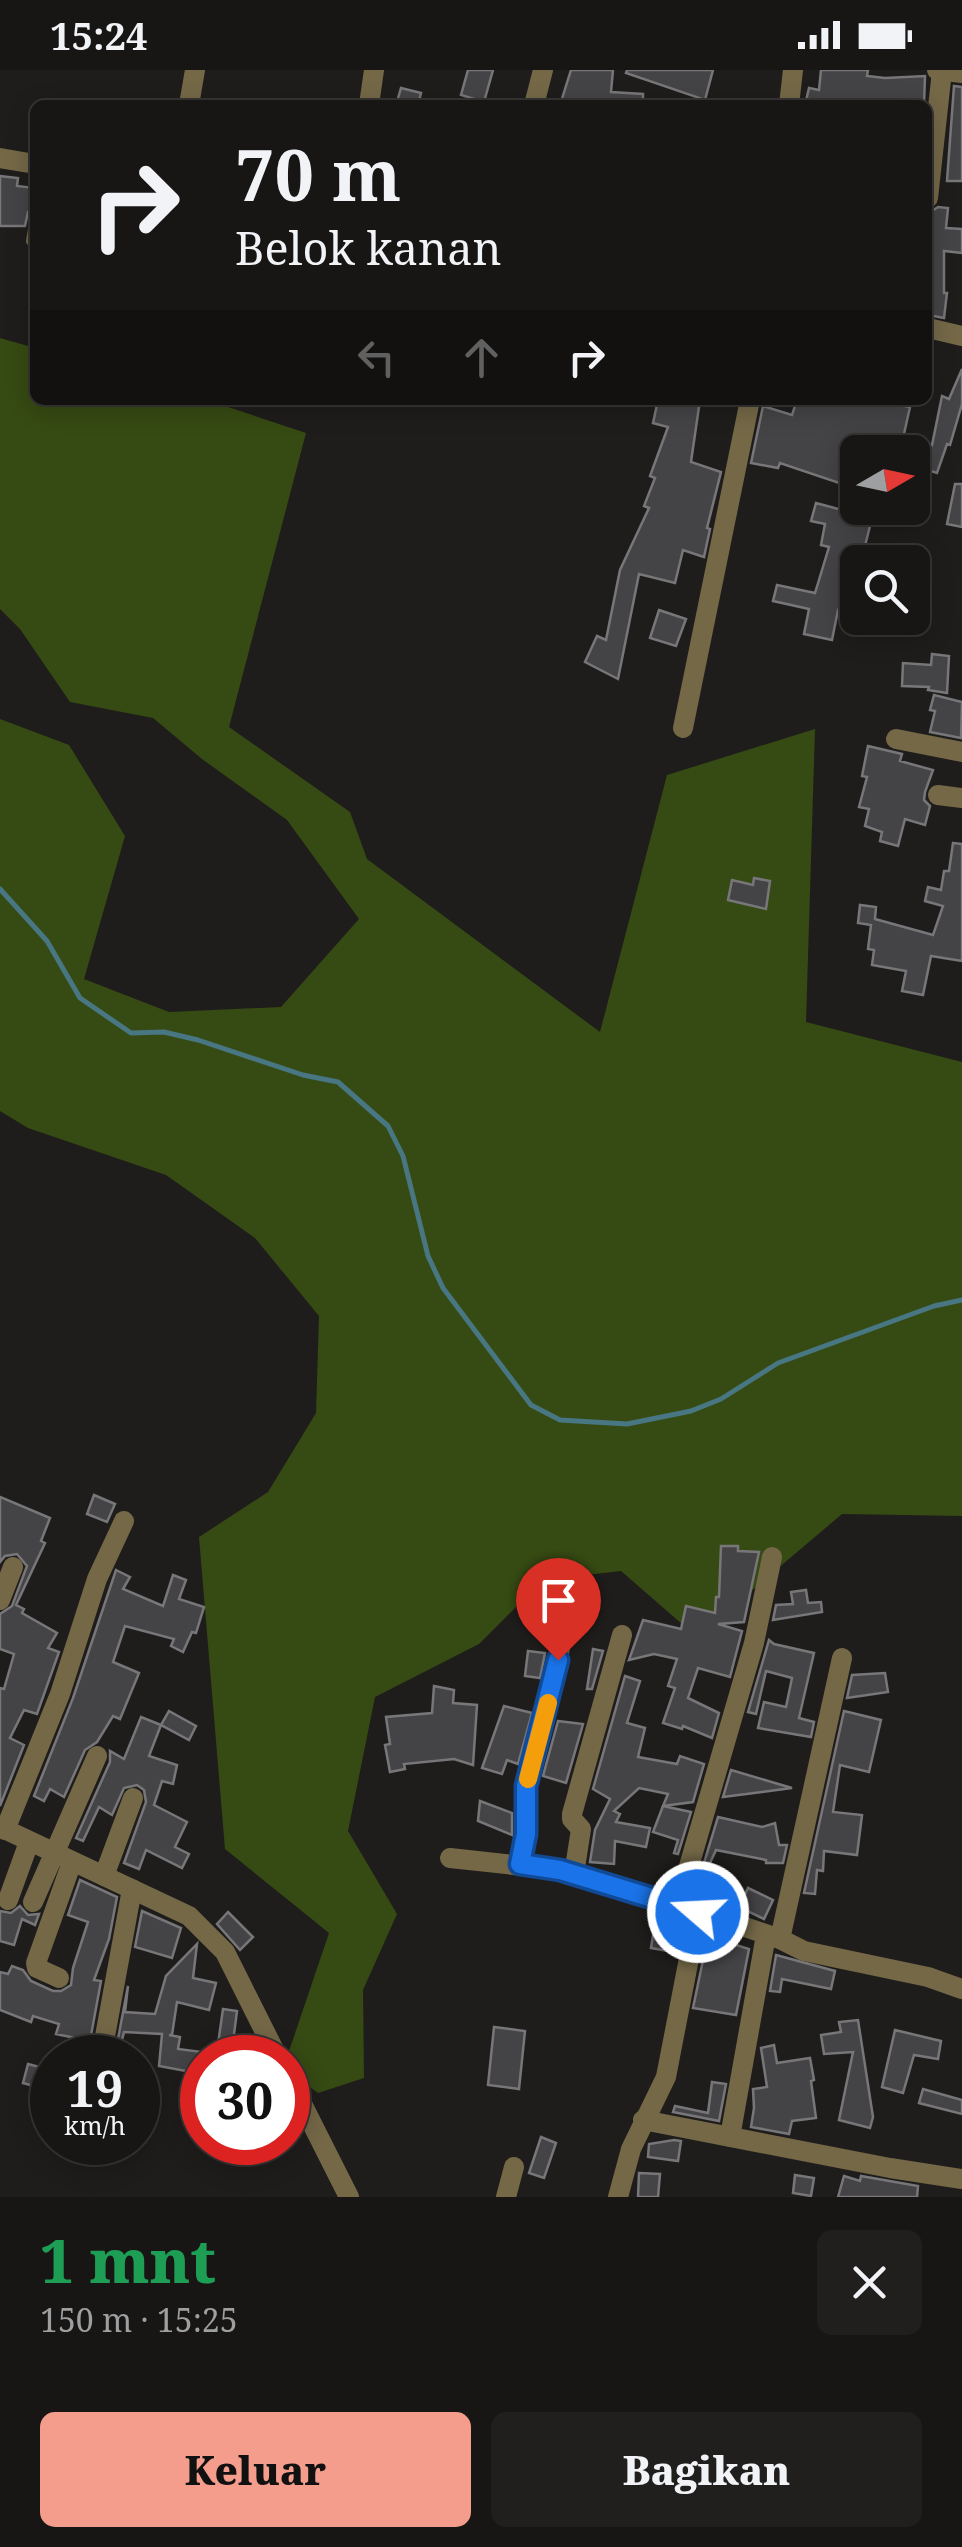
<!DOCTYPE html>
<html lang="id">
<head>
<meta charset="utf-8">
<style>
  body { margin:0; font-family:"Noto Serif",serif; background:#201f1d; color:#f1f3f6; height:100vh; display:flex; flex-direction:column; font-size:38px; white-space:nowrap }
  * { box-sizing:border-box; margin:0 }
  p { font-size:32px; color:#9e9fa0 }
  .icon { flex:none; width:55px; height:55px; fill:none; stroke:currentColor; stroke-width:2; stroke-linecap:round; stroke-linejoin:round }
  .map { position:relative; height:2127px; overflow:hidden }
  .sheet { display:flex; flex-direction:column; background:#171614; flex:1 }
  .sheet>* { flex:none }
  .hud { position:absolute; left:30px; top:30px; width:902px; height:305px; border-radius:15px; box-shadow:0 5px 25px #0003,0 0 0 2px #363534; background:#171614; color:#f1f3f6; overflow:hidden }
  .needle { width:65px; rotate:81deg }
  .fabs { position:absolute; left:840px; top:365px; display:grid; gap:20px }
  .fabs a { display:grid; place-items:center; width:90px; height:90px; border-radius:15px; background:#171614; box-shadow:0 5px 25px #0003,0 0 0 2px #363534; font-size:50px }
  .speed { position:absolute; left:30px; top:1965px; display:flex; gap:20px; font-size:50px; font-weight:700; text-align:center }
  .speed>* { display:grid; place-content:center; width:130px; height:130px; border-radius:50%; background:#171614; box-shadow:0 5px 25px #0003,0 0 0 2px #363534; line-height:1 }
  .speed small { font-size:25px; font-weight:400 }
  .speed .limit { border:15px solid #d22; background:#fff; color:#111 }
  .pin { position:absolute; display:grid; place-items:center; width:85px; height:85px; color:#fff; margin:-102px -42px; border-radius:50% 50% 50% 0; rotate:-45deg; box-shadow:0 0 10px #0007 }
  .pin .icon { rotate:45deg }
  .me { position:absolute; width:110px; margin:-55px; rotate:289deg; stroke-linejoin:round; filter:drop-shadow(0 0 8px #0008) }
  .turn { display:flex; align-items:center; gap:35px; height:210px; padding:0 40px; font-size:45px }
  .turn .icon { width:130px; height:130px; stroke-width:2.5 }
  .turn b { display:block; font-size:70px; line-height:85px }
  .lanes { display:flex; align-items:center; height:95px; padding:0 40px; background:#0003; justify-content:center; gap:50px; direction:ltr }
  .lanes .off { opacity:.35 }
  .round { display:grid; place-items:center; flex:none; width:105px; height:105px; border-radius:15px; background:#201f1d }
  .summary { display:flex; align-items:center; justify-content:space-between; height:170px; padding:0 40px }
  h1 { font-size:60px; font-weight:800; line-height:75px; color:#1e9e55 }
  .primary-button { display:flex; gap:20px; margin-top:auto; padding:20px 40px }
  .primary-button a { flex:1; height:115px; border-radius:15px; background:#f49d8d; color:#111; font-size:40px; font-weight:800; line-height:115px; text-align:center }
  .primary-button a+a { background:#201f1d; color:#f1f3f6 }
  .status { display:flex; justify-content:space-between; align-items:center; height:70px; padding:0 50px; background:#171614; direction:ltr }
  .status svg { height:28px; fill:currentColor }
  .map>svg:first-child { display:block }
</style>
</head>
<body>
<div class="status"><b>15:24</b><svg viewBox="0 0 49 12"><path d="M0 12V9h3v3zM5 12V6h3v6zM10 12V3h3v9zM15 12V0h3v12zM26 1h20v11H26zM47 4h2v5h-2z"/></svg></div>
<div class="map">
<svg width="962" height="2127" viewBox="0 0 962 2127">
  <rect width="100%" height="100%" fill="#1f1d1b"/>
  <path fill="#364a13" d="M0,268L35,278V330H207L306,363L229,657L350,742L367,789L600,962L667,705L815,659L806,952L962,992V1446L842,1444L697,1567L621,1501L543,1510L479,1574L375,1627L348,1761L397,1844L363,1920L364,2008L318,2023L288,2001L287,1987L329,1863L225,1779L199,1467L268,1422L316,1343L319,1246L255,1168L166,1105L28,1058L0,1041V649L69,675L125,766L84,909L169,942L281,937L359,849L287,750L202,689L153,648L70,632L20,559L0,539Z"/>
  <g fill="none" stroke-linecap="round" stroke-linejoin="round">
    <path stroke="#487783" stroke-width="5" d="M0,819L47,871L80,928L131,963L164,962L198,970L303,1005L338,1012L388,1056L403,1086L428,1186L443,1218L531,1335L560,1350L627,1354L691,1341L721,1329L778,1293L934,1236L962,1230"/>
  </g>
  <g fill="#444346" stroke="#777679" stroke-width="2.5">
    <path d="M468,0H493L484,32L461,25Z"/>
    <path d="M571,0H613L611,22L643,24V35H560Z"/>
    <path d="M627,0H713L705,30L626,3Z"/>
    <path d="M821,0H868L867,6L885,8L925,6L924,35H805L809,18L819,20Z"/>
    <path d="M954,16L962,17V111H947Z"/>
    <path d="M401,18L421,23L418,35H396Z"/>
    <path d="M0,106L18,108L17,116L35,118V138L28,142L25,156H0Z"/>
    <path d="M938,137L948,138L946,158L962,159V183L944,181V223H947L944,248L928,245V180H932V141Z"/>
    <path d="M962,299V334L950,375L947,374L937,403L921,398L929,374L932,375L942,326L949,329Z"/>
    <path d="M658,330H700L691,392L721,402L707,458L710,459L704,487L683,480L675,513L639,504L618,609L585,592L597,566L606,570L620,500L649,438L644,436L655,408L650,406L668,357L653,353Z"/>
    <path d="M797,330H901L899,335L910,337L900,382H858V394L855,392L848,416L780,393L778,398L751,393L763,336L792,345Z"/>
    <path d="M955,414H962V457L947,454Z"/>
    <path d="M816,433L872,448L861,492H858V546L838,540L832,570L804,564L809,539L773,531L777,515L815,523L829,477L821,475L825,454L811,451Z"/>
    <path d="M659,540L686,549L676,576L650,568Z"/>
    <path d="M932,584L949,586L947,623L928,620L929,617L902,616L903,593L931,595Z"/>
    <path d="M934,625L962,632L961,668L930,662L935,641L930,640Z"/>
    <path d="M868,676L902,684L900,691L933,700L925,722L924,730L930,736L925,755L905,749L898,776L880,771L882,762L865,756L869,739L859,737L867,707L862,706Z"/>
    <path d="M953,773L962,774V891L931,886L923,925L902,921L906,901L872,895L874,880L868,879L871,855L858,853L860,835L876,837L875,849L933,865L943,836L925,831L928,817L941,820L944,801H949Z"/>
    <path d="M754,808L770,811L766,839L728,830L732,810L753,815Z"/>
    <path d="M94,1425L115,1434L107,1452L87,1444Z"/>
    <path d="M0,1427L50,1448L41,1471L45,1473L16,1535L24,1539L22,1543L57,1563L48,1578L59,1582L37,1644L24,1640L10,1668L24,1675L0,1736V1618L4,1619L14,1584L0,1579V1544L12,1536L27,1496L17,1484L5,1486L0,1492Z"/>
    <path d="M721,1476H738V1481L759,1482L744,1552L718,1554L742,1561L730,1607L698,1598L688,1628L719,1643L712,1668L683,1656L682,1659L663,1653L675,1618L668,1616L677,1589L654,1584L629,1590L643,1550L681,1559L686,1536L715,1543L716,1527H719Z"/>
    <path d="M116,1500L130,1507L123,1519L163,1536L173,1505L186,1510L179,1529L204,1537L196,1563L192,1562L183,1582L171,1576L174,1569L125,1556L113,1592L139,1603L120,1649L113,1646L97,1672L85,1680L64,1727L50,1719L44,1731L34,1726L73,1628Z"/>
    <path d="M806,1520L808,1533L821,1532L822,1542L773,1550L776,1535L793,1534L791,1522Z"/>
    <path d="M769,1570L774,1574L814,1583L799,1648L814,1652L811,1667L758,1658L764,1632L786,1637L792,1608L766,1601L756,1644L748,1642Z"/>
    <path d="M593,1579L603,1581L592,1619H587Z"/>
    <path d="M528,1581L545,1583L540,1608L525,1606Z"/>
    <path d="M885,1603L888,1622L847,1628L852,1605Z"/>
    <path d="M625,1606L640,1611L627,1653L645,1658L638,1687L677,1694L680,1686L704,1694L693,1732L663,1736L668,1724L639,1718L614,1741L620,1744L616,1752L650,1758L646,1777L615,1771L614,1794L590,1792L595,1760L610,1729L593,1719Z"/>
    <path d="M434,1616L454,1620L453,1633L477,1635L473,1695L454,1689L404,1694L405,1699L390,1702L385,1675L390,1674L386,1647L432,1643Z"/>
    <path d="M504,1636L532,1643L518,1694L507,1690L502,1704L482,1698Z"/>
    <path d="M169,1641L196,1656L189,1670L161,1655Z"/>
    <path d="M844,1641L881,1650L869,1702L840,1695L833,1742L862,1745L857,1785L824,1781L823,1801L817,1800L815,1824L804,1823Z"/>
    <path d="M141,1647L161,1655L149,1686L177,1695L173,1714L162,1711L154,1735L187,1752L175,1777L189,1784L182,1798L146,1780L139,1799L124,1793L146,1732L144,1720L137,1715L124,1718L112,1745L99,1737L83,1771L76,1768L110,1692V1681L124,1689Z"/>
    <path d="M558,1651L583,1654L566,1713L543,1706Z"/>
    <path d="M731,1700L792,1718L723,1727Z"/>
    <path d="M480,1731L512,1743V1765L478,1751Z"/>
    <path d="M663,1736L691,1742L678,1784L674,1783L678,1770L653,1762Z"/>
    <path d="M718,1747L762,1757L775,1753L779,1775H787L783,1793H766V1790L716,1780L710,1793H704Z"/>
    <path d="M80,1810L117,1827L109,1869L94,1910L101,1911L90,1971L56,1964L59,1954L33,1946L31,1952L0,1940V1902L8,1904L12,1896L23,1900L31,1911L53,1921H61L71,1915L73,1898L88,1852L68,1845Z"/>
    <path d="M748,1818L773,1830L764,1849L739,1837Z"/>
    <path d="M20,1836L28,1845L39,1844L35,1855L22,1849L14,1875L0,1871V1841L11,1843Z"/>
    <path d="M142,1841L181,1858L172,1888L135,1877Z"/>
    <path d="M228,1842L253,1867L240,1880L217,1854Z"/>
    <path d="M655,1853L672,1857L668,1881L651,1878Z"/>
    <path d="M708,1866L749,1879L736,1945L693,1938Z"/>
    <path d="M197,1874L193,1908L216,1913L209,1940L177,1932L172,1965H169L180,1967L178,1979L202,1982V2004L159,1996L162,1964L124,1962L122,1970L118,1969L128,1916L125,1942L155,1944L166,1906Z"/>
    <path d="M776,1885L835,1901L831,1919L782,1909L780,1922L770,1921Z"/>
    <path d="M223,1939L237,1941L231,1988H216Z"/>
    <path d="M858,1950L873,2047L870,2058L839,2050L853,1982L824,1984L821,1965L841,1962L839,1952Z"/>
    <path d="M494,1957L525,1961L519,2019L488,2015Z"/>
    <path d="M895,1960L941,1971L938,1989L914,1985L903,2023L882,2017Z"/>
    <path d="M774,1975L777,1993L810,1988L814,2010L811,2011L816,2048L792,2051L789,2064L751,2057L754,2038L753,2019L767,2017L761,1978Z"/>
    <path d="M28,1994L50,2000L45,2019L23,2013Z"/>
    <path d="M712,2012L726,2014L719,2051L673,2042L675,2036L708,2043Z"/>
    <path d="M923,2019L962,2030V2044L919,2033Z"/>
    <path d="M541,2067L556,2073L544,2108L529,2103Z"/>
    <path d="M674,2070L681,2071L678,2091L648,2087L649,2074Z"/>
    <path d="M639,2103L660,2104L658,2127H638Z"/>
    <path d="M795,2105L814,2108L811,2126L793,2123Z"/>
    <path d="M844,2106L860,2111L861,2106L918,2116L917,2127H838Z"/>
  </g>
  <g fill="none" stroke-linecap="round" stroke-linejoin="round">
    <path stroke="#746847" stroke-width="10" d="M31,171L35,147"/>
    <g stroke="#746847" stroke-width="20">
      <path d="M937,0L962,3"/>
      <path d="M189,35L195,0"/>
      <path d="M369,35L374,0"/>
      <path d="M534,35L543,0"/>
      <path d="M789,35L793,0"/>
      <path d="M0,88L35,94"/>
      <path d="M928,128L942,1"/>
      <path d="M928,258L962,266"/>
      <path d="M683,658L750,330"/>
      <path d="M896,669L962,682"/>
      <path d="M938,725L962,728"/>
      <path d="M0,1530L13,1497"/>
      <path d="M5,1760L60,1624L97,1509L124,1451"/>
      <path d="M450,1788L560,1800L678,1834L780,1869L804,1881L928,1907L962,1919"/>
      <path d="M520,1794L526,1764V1716L550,1628L565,1553"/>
      <path d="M574,1804L581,1759L572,1749V1744L622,1565"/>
      <path d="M104,1806L133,1728"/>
      <path d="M8,1830L29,1772"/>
      <path d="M33,1832L97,1686"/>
      <path d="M678,1834L754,1573L772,1487"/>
      <path d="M780,1869L842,1588"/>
      <path d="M59,1908L37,1898L36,1893L72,1792"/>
      <path d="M101,1988L132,1819"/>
      <path d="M643,2050L890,2098L962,2109"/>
      <path d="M730,2067L766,1865"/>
      <path d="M506,2127L514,2097"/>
      <path d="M618,2127L631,2079L666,2007L698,1842"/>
    </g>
    <g stroke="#746847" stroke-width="20">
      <path d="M0,1757L189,1846L225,1882L278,1988"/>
      <path d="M288,2006L349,2127"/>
    </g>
  </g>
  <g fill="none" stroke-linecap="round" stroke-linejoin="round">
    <defs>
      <path id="route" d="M558,1590L526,1716V1764L520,1794L560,1800L698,1842"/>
    </defs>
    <use href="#route" stroke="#114b97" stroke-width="25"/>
    <use href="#route" stroke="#1a73e8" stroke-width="18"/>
    <path stroke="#f59e0b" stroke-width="18" d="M528,1709L548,1633"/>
  </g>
</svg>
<div class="fabs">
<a><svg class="needle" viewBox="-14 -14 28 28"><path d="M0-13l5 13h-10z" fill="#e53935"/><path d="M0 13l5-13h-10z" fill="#9e9fa0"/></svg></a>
<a><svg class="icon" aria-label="search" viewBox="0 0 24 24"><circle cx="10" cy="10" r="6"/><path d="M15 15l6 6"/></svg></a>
</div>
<div class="speed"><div>19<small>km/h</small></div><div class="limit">30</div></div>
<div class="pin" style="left:558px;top:1590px;background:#d93025"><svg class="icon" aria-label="arrive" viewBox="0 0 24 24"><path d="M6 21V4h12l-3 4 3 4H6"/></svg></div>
<svg class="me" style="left:698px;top:1842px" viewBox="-20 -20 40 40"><circle r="17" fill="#1a73e8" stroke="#fff" stroke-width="3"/><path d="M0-11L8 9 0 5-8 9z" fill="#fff"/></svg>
<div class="hud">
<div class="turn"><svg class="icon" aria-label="right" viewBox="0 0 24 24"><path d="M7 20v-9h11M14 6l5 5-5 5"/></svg><div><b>70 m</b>Belok kanan</div></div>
<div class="lanes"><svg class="icon off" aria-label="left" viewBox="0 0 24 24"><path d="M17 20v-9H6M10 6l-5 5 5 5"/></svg><svg class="icon off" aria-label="ahead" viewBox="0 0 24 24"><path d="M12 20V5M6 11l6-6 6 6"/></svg><svg class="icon" aria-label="right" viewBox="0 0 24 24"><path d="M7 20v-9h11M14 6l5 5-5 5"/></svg></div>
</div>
</div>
<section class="sheet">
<div class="summary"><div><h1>1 mnt</h1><p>150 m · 15:25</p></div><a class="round"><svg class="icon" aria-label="close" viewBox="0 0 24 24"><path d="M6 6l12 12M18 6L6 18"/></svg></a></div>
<div class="primary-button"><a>Keluar</a><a>Bagikan</a></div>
</section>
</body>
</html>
